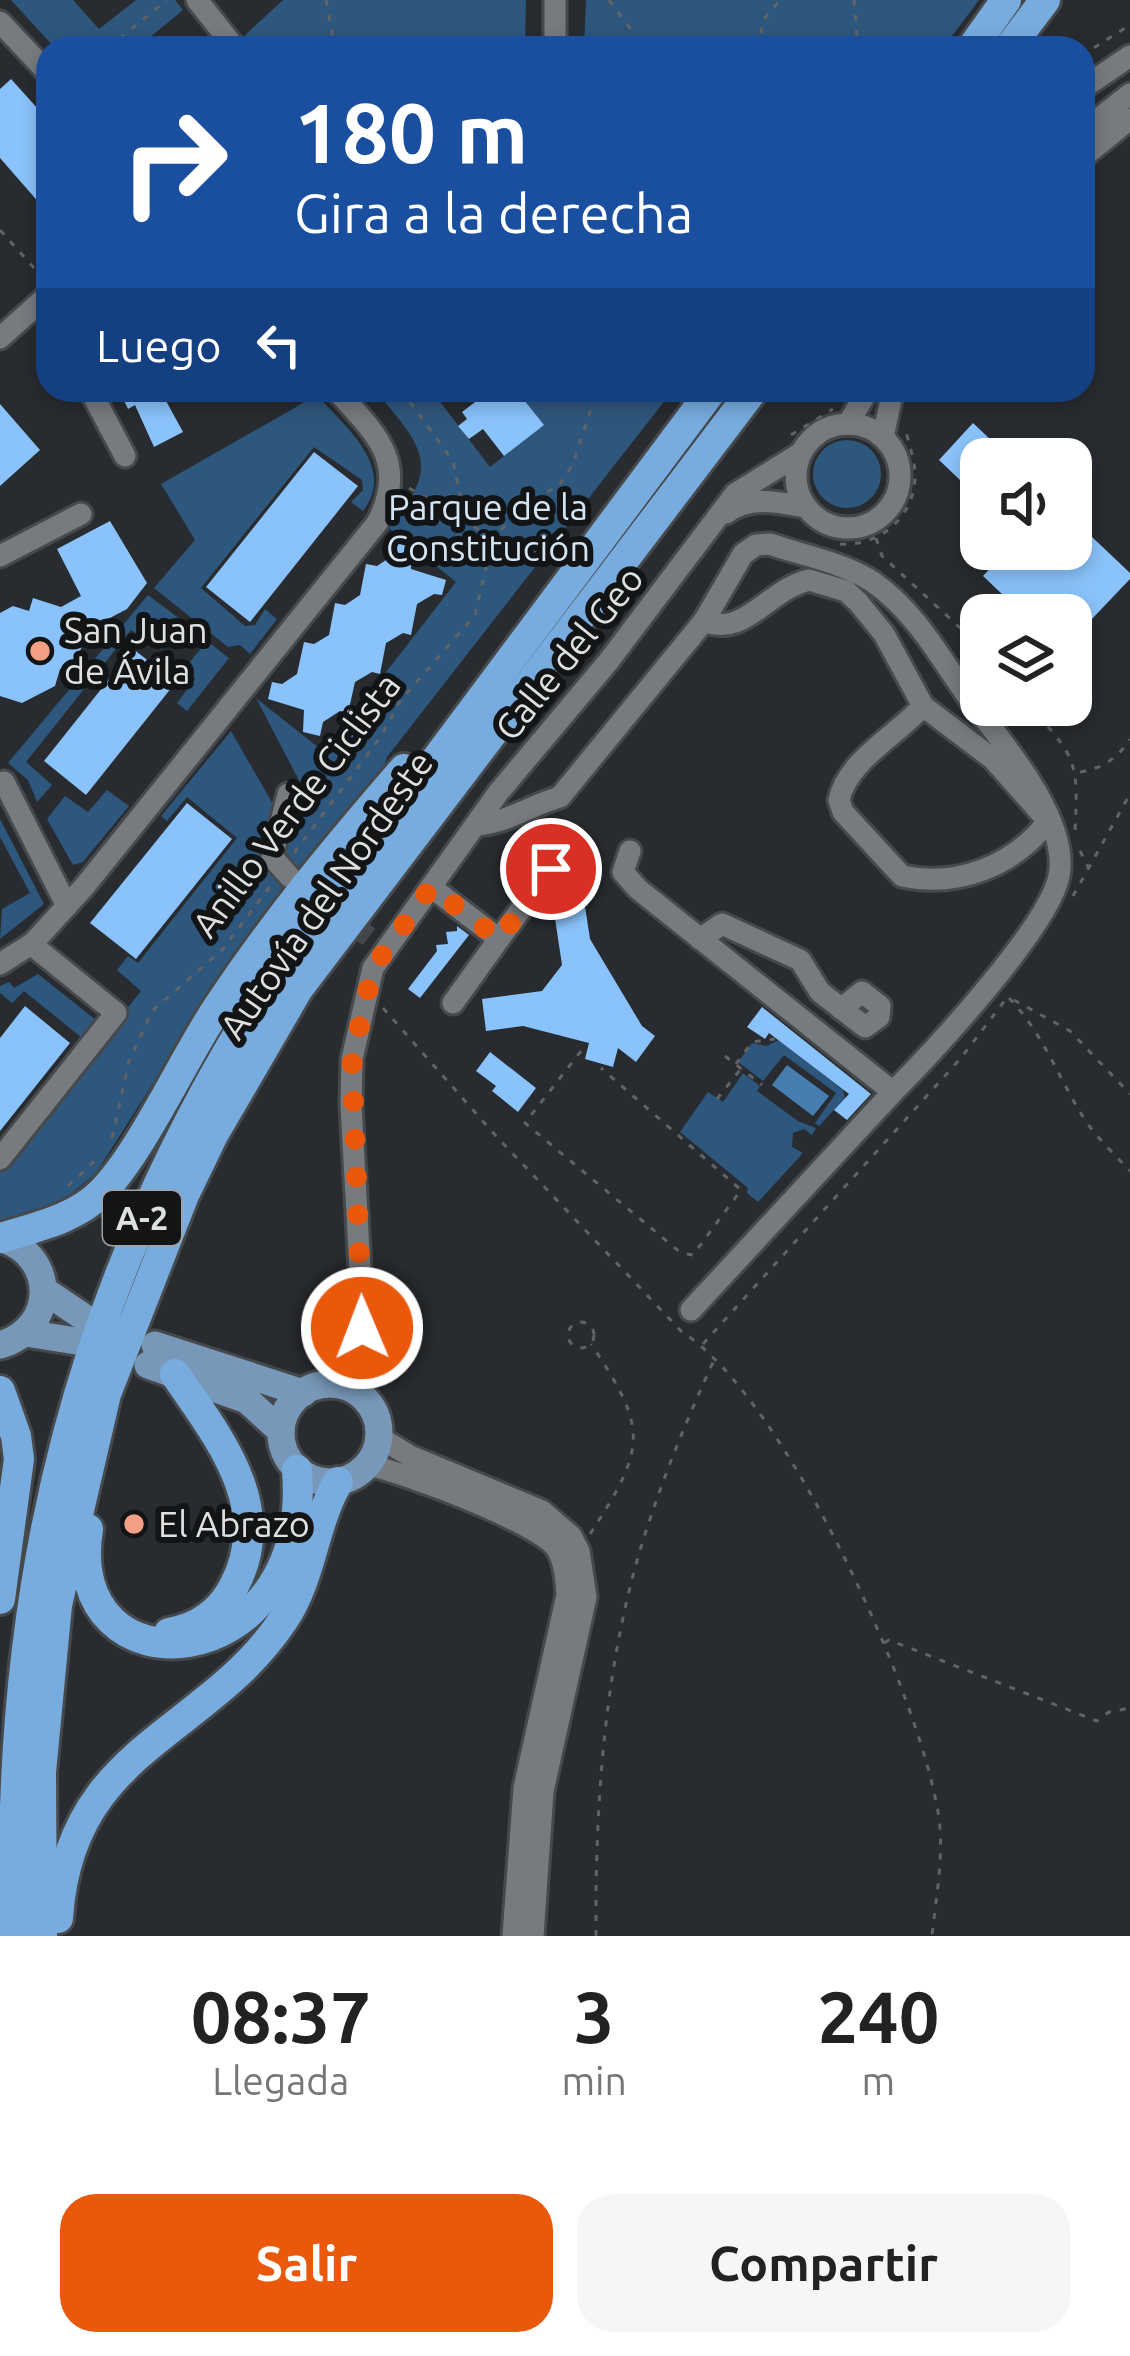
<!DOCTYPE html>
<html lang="es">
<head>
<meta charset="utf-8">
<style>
  body { margin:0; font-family:Ubuntu,sans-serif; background:#f6f6f6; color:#222; height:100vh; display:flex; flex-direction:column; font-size:45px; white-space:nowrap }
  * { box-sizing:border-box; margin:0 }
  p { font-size:39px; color:#767676 }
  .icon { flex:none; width:66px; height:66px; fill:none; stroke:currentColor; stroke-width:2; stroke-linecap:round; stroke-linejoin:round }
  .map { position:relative; height:1936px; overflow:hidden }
  .details { display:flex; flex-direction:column; background:#fff; flex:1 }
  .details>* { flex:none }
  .top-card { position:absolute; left:36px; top:36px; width:1059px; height:366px; border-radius:36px; box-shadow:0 6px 18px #0003; background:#1a4fa0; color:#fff; overflow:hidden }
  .buttons { position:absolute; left:960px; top:438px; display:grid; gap:24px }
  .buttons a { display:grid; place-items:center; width:132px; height:132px; border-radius:24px; background:#fff; box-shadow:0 6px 18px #0003; font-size:60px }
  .pin { position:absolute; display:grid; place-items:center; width:102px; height:102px; color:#fff; margin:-51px; border:6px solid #fff; border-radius:50%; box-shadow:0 3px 12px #0007 }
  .me { position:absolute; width:132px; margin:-66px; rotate:359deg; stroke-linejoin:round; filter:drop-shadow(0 0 9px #0008) }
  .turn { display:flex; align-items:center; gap:42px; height:252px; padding:0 60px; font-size:54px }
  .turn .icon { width:156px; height:156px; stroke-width:2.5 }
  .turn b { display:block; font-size:84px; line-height:102px }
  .then { display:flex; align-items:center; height:114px; padding:0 60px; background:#0003; gap:24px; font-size:45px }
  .eta { display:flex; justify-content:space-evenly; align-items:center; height:204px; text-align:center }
  .eta b { font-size:72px; font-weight:600; line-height:84px }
  .cta { display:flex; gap:24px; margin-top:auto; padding:24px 60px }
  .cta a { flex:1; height:138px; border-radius:36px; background:#ea580c; color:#fff; font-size:48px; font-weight:600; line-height:138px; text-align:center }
  .cta a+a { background:#f6f6f6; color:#222 }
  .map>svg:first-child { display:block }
</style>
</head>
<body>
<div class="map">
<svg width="1130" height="1936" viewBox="0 0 1130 1936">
  <rect width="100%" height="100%" fill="#282b2f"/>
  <g fill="#2e577d">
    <path d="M11,0H73L99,29L136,0H175L183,10L137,48H55Z"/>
    <path d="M283,0H526L525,48H260L245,35Z"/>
    <path d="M586,0H979L943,48H584Z"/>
    <path d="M375,390H431L490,467L543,425L516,390H673L387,757L383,769L241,945L96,1173L55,1207L24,1220L0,1221V1167L141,991L117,970L128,956L138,963L237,838L187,797L167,821L161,816L231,731L274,806L304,790L256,698L324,752L456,582L389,528C443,464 422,447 375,390Z"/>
    <path d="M317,395C345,427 397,467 363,511L351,502L363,490L362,480L314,447L201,588L245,626L255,625L265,609L277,619L250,654L240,645L228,647L154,588L195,540L161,484Z"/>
    <circle cx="847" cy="474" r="34"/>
    <path d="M148,595L184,622L162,650L131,630L26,762L52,785L37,802L28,780L8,763Z"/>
    <path d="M207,641L229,658L187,711L177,703L195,679L184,669Z"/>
    <path d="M107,790L129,806L83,862L73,865L47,819L65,796L88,812Z"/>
    <path d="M0,819L44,904L0,939L2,909L30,893L0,837Z"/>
    <path d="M38,974L101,1024L87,1042L24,991L12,1003L0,993V986L9,982L14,988Z"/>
    <path d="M779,1040L843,1090L845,1098L819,1126L815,1123L836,1093L784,1055L763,1081L738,1062L752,1043L766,1046Z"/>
    <path d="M743,1073L760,1086L757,1091L798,1121L816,1128L812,1135L804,1129L793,1133L792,1147L803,1153L758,1202L747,1193L748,1188L680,1132L708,1092L723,1102Z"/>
  </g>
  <path fill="#477eb2" d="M787,1065L829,1096L813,1116L772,1085Z"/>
  <g fill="#8ac3fb">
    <path d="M11,79L48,120V213L0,158V89Z"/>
    <path d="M119,390H184L165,399L183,432L154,447L135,405L128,409Z"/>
    <path d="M491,390H516L544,425L504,456L483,429L469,439L458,426L467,419L462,412Z"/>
    <path d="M0,404L40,450L0,486Z"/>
    <path d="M973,423L1011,459H981V500L939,460Z"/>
    <path d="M314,452L358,486L250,622L206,587Z"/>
    <path d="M1071,517L1130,573V579L1071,641V615H1024L983,576L1008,549H1071Z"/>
    <path d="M110,521L147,583L127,609L87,630L73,673L60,669L55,686L22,703L0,696V613L13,606L29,611L33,598L61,607L81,596L57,549Z"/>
    <path d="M394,543L410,546L411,569L446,580L442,595L434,594L417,604L411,635L403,633L386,643L380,674L372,672L355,682L348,713L340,711L323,722L320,736L303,732L304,710L268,699L272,682L282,684L297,674L304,642L314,644L329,635L335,603L345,605L360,595L366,564L377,566L392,556Z"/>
    <path d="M133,649L176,682L86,795L44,761Z"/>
    <path d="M187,803L232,839L136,959L90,923Z"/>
    <path d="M584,900L590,939L642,1026L655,1036L636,1062L618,1048L613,1067L585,1059L589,1043L523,1026L486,1031L482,999L542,991L562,965L553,905Z"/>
    <path d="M457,926L469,935L420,998L408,989L437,951L436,945L448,944L446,932L457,931Z"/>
    <path d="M25,1006L70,1043L0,1131V1038Z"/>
    <path d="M762,1007L871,1094L847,1120L834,1110L849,1094L769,1033L765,1039L747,1027Z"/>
    <path d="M490,1052L536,1088L518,1112L492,1091L496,1086L476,1071Z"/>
  </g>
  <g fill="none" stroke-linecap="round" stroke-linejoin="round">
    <path stroke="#43464a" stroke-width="21" stroke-dasharray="21 10" stroke-linecap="butt" d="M338,913L369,937"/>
    <defs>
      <g id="minor">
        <path d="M197,0L235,48"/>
        <path d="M0,22L48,73"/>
        <path d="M555,48V0"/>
        <path d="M1083,88L1130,56"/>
        <path d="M1083,131L1130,94"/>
        <path d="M1083,157L1130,119"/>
        <path d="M0,338L48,295"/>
        <path d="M90,390L125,456"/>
        <path d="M848,424L868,390"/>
        <circle cx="848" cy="476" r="52"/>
        <path d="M883,437L893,390"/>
        <path d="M726,513C750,495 778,502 806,507"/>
        <path d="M0,556L81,514"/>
        <path d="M704,621C745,638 767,590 809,580L846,591L858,602L884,634L923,706L993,759L1048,821C1014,866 957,888 902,876L843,812L839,800C847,761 896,736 923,706"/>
        <path d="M4,782L67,906"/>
        <path d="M288,794L272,857L290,877"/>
        <path d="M478,825C509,822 531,805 560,797L704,621L743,554L756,545L770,544C801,555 845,563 873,582C917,613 940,658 971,701C1002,742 1070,820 1059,876C1049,927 932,1053 893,1092L638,889L623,872L630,851"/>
        <path d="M431,887L499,939L551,869"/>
        <path d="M700,939L722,924L800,960L820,992L865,1027L879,1017L880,1006L862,992L841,1009"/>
        <path d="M0,964L33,943L84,887L377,523C409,462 376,434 336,390"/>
        <path d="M453,1003L499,939"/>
        <path d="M0,1159L116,1013L31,944"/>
        <path d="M691,1310L893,1092"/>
        <path d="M328,1384L356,1339"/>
        <path d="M366,1400L359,1361L361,1288L351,1105L352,1059L373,968L498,793L608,662L735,494L801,453"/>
        <path d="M379,1437L410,1456L542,1511L571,1536L579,1551L586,1597L543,1791L533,1936"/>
        <path d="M368,1465C403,1472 540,1523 557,1549C565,1563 566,1580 567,1595L524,1788L513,1936"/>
      </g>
      <g id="major">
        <path d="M0,1238C57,1255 58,1328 0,1345"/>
        <path d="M45,1291L85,1318"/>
        <path d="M26,1333L76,1341"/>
        <path d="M155,1345L303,1393"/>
        <path d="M148,1365L247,1400L281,1431"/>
        <circle cx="330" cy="1433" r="49"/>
      </g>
      <g id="highway">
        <path d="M972,48L1006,0"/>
        <path d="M1009,48L1045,0"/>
        <path d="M1,1238C35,1227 75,1219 101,1193C142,1152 183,1059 218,1007C274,922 338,845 404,769"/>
        <path d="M0,1391L16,1436L19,1459L0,1599"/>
        <path d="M88,1529C61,1698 314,1681 297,1470"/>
        <path d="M169,1633C198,1628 221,1612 234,1586C276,1507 218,1437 175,1374"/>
        <path d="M58,1918C69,1746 206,1737 284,1619C312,1577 313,1525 338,1482"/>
        <path d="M15,1936C4,1581 80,1273 276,974L712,390"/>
        <path d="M42,1936L41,1772L57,1605L106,1394L184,1195L213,1135L298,989L753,390"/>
      </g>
    </defs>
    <use href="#minor" stroke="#46494c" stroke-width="27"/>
    <use href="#major" stroke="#46494c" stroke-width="33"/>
    <use href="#highway" stroke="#46494c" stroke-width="36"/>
    <g stroke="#616367" stroke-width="3" stroke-dasharray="6 9" stroke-linecap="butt">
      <path d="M326,0L335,48"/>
      <path d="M609,0L645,48"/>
      <path d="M854,0L858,48"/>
      <path d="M108,48L167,0"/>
      <path d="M759,48L763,20L780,0"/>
      <path d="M1088,61L1092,49L1130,25"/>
      <path d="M0,230L43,278"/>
      <path d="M401,390L453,461L465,520"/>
      <path d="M577,390L590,400"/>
      <path d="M791,435L833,409"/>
      <path d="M409,488L493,538"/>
      <path d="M876,538L882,556L981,647"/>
      <path d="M840,544C880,547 916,516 915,474C915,459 908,443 905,427"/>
      <path d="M1027,705C1075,754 1079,761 1075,830"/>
      <path d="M1080,772C1103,768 1118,758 1130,739"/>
      <path d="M1080,851L1089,869"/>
      <path d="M294,853L379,739L401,700L475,615L493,538L521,509L560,484L573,464L597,390"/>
      <path d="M1073,896L1130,794"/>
      <path d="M1009,998C1045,1036 1057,1076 1085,1120C1098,1139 1115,1155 1130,1171"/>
      <path d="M1014,1000L1070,1031L1130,1094"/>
      <path d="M383,1008L496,1136L682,1332C785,1397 921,1696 939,1818C944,1858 936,1896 932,1936"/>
      <path d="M581,1051L525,1123L681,1253L693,1255L741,1190L601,1068"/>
      <path d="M725,1056L762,1085"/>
      <path d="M736,1064L752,1042L775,1039"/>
      <path d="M717,1099L740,1070"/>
      <path d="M112,1138L129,1061L152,1011L223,949L271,885"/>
      <path d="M68,1186L100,1156"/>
      <circle cx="581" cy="1335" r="13"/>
      <path d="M703,1344L961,1058L1009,995"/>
      <path d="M590,1534C646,1448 649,1430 591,1344"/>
      <path d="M884,1643L889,1640L1097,1721L1109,1712L1130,1708"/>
      <path d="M596,1936C595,1808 604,1670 641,1547C661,1482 686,1421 714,1360"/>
    </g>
    <use href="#minor" stroke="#777b7f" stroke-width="21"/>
    <use href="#major" stroke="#7898b9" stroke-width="27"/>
    <use href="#highway" stroke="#78acdf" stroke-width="30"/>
  </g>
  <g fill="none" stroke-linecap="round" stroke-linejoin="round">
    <path stroke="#ea580c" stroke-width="21" stroke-dasharray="0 37.8" d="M362,1328L352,1059L373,968L431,887L499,939L551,869"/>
  </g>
  <g fill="#f39f84" stroke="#121415" stroke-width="4.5">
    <circle cx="40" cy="651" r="12"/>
    <circle cx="134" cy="1524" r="12"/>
  </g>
  <g text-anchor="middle" stroke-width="12" stroke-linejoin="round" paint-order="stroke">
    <rect fill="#121415" stroke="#a1a3a4" stroke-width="3" x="103" y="1191" width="78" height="54" rx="9"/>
    <g font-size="33" font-weight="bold" fill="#dee0e2">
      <text x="142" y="1230">A-2</text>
    </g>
    <g font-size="36" fill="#d5e4f3" stroke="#121415">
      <text x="488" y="520">Parque de la<tspan x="488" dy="41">Constitución</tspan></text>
    </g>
    <g font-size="36" fill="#dee0e2" stroke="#121415" text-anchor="start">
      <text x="64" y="643">San Juan<tspan x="64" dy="41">de Ávila</tspan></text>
      <text x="158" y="1537">El Abrazo</text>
    </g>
    <g font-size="36" fill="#dee0e2" stroke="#121415">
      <text transform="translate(569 653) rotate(-51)" y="13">Calle del Geo</text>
      <text transform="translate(296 805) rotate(-53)" y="13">Anillo Verde Ciclista</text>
      <text transform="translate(326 895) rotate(-55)" y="13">Autovía del Nordeste</text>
    </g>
  </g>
</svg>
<div class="buttons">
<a><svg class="icon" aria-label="sound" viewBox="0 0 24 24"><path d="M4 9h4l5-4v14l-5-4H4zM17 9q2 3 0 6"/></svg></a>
<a><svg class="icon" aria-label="layers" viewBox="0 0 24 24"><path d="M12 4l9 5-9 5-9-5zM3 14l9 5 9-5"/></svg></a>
</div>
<div class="pin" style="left:551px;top:869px;background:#d93025"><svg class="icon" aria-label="arrive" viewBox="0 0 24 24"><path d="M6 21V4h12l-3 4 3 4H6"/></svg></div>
<svg class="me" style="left:362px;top:1328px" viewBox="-20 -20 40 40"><circle r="17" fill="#ea580c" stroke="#fff" stroke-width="3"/><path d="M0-11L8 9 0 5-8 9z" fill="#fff"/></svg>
<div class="top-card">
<div class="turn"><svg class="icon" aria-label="right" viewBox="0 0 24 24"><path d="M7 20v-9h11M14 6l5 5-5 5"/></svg><div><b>180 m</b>Gira a la derecha</div></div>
<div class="then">Luego<svg class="icon" aria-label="left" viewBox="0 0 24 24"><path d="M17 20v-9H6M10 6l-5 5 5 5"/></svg></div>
</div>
</div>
<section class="details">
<div class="eta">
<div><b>08:37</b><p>Llegada</p></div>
<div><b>3</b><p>min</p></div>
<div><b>240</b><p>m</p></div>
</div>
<div class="cta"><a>Salir</a><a>Compartir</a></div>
</section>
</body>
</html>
